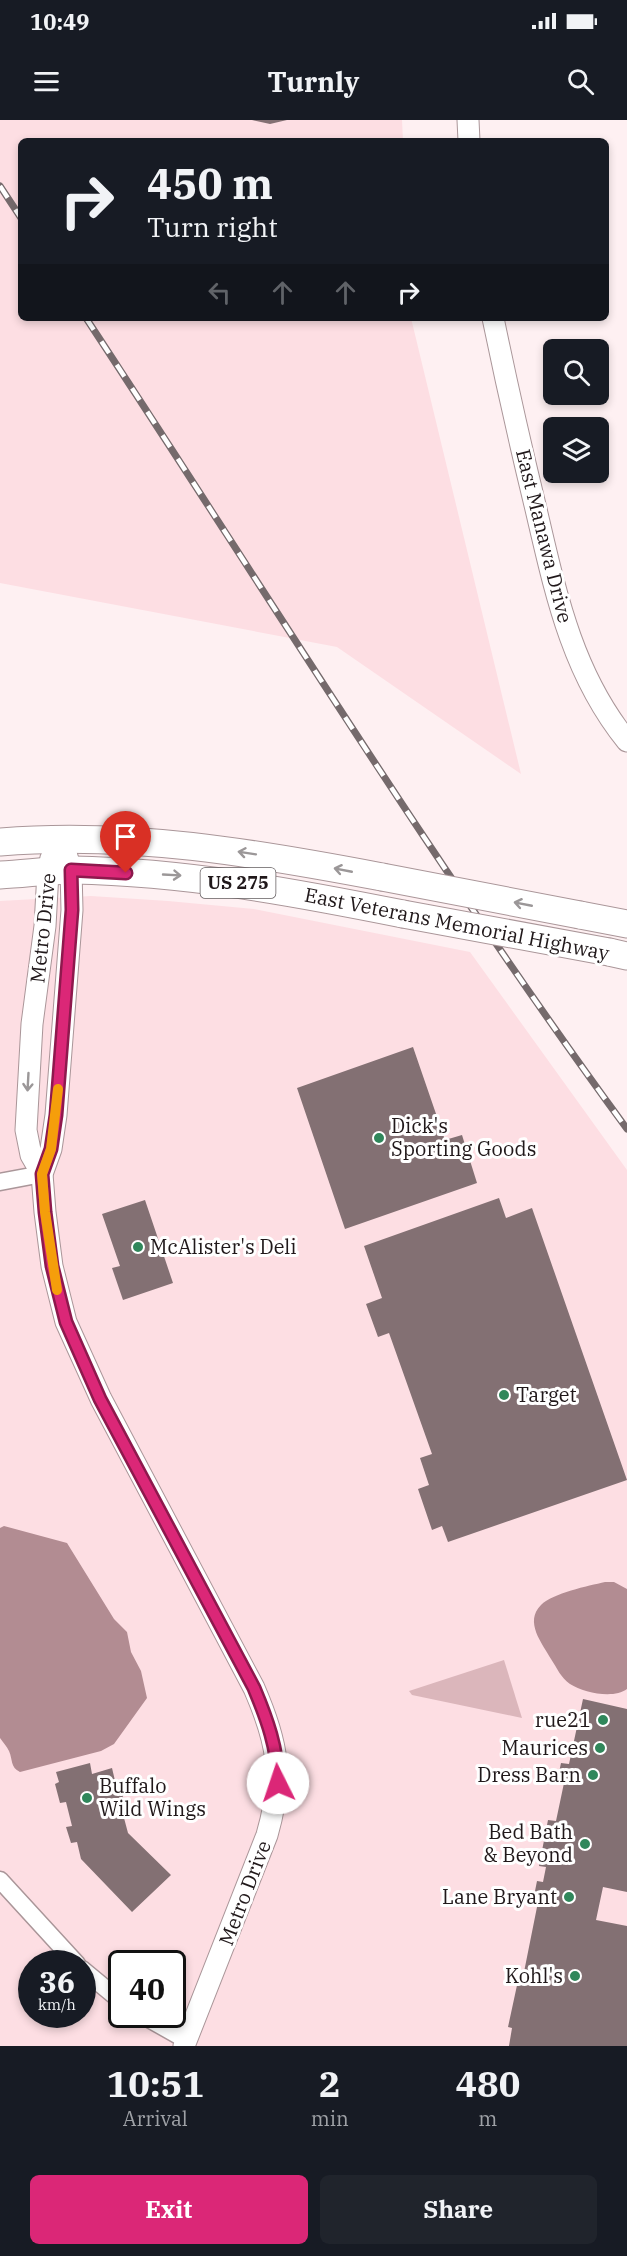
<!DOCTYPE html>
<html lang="en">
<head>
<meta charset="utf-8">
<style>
  body { margin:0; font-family:"IBM Plex Serif",serif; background:#20242c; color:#f1f3f6; height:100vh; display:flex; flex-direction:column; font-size:22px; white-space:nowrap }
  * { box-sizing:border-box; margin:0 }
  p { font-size:20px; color:#9ea1a6 }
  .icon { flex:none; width:33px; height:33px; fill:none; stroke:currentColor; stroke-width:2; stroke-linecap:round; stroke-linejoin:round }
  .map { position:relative; height:1926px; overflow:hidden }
  .sheet { display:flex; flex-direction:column; background:#171b24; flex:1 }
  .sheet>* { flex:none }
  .guide { position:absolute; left:18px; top:18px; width:591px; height:183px; border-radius:9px; box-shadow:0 3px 9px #0003; background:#171b24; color:#f1f3f6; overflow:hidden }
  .tools { position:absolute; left:543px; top:219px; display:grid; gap:12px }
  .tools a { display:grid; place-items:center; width:66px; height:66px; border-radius:9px; background:#171b24; box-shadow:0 3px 9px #0003; font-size:30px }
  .speed { position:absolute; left:18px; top:1830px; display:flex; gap:12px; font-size:30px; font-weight:700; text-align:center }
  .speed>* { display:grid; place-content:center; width:78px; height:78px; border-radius:50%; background:#171b24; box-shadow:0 3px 9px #0003; line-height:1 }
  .speed small { font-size:15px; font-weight:400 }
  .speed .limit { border:3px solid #111; border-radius:9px; background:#fff; color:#111 }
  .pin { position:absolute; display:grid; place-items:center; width:51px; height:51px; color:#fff; margin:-62px -26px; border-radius:50% 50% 50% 0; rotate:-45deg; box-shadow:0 0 6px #0007 }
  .pin .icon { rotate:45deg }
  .me { position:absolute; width:66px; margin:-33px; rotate:356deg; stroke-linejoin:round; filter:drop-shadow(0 0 4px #0008) }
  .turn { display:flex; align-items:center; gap:21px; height:126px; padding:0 30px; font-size:27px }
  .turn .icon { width:78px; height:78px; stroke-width:2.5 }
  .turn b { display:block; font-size:42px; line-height:51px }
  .lanes { display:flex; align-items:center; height:57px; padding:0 30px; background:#0003; justify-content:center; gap:30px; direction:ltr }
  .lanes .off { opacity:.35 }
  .eta { display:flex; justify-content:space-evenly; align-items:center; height:102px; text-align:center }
  .eta b { font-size:36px; font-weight:700; line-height:42px }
  .primary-button { display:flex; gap:12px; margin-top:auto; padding:12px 30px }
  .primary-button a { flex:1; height:69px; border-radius:9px; background:#db2777; color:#fff; font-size:24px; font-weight:700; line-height:69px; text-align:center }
  .primary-button a+a { background:#20242c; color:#f1f3f6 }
  .status { display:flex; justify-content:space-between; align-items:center; height:42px; padding:0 30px; background:#171b24; direction:ltr }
  .status svg { height:16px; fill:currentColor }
  header { display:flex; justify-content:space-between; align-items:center; height:78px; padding:0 30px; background:#171b24; font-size:27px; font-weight:700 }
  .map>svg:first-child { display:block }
</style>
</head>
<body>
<div class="status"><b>10:49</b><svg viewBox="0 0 49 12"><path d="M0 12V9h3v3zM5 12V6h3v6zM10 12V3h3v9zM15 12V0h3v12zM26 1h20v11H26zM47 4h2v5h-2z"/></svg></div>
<header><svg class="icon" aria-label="menu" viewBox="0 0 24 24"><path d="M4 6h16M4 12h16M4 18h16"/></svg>Turnly<svg class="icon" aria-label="search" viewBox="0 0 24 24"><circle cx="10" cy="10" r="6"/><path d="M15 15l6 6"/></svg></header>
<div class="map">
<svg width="627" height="1926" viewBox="0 0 627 1926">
  <rect width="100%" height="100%" fill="#fef0f2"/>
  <g fill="#fddee3" fill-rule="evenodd">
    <path d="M0,0H402L403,21H21V198H411L521,654L337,527L0,463Z"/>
    <path d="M91,776L168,781L254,789L470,832L627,1050V1926H0V781ZM32,1844H82V1894H32ZM122,1844H172V1894H122Z"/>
  </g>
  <path fill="#dbb6bb" d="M504,1540L522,1598L412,1575L409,1571Z"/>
  <g fill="#b28c92">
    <path d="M4,1406L67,1423L114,1499L127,1512L131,1532L141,1551L147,1578L114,1624L101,1631L20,1652C10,1647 13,1640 9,1631C7,1627 3,1622 0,1618V1408Z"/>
    <path d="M605,1462H614L627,1469V1569C614,1579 584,1573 570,1564C561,1558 557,1548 551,1539C542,1523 524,1502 541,1485C553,1473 588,1466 605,1462Z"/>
  </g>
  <g fill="#837073">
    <path d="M252,0H287L270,4Z"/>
    <path d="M413,927L445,1020L462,1015L477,1063L345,1109L297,968Z"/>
    <path d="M499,1078L506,1098L532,1088L627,1360L448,1422L442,1406L432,1410L418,1369L429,1365L420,1338L432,1334L389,1213L378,1217L366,1184L382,1178L364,1126Z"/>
    <path d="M145,1080L173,1163L123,1180L112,1148L120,1146L102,1094Z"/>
    <path d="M583,1579L627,1589V1772L603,1767L596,1800L627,1806V1926H509L512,1908L508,1907L519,1856L523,1857L539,1777L534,1776L537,1761L543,1762L546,1747L539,1746L548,1700L556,1701L564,1663L557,1662L561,1643L569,1644Z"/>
    <path d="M90,1643L92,1654L112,1648L117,1669L121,1668L124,1682L120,1683L128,1713L171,1755L132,1792L81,1739L77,1722L71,1723L66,1707L72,1706L66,1682L60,1683L55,1664L59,1662L56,1652Z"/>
  </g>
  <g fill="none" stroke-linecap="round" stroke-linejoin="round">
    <defs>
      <g id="minor">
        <path d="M0,1062L42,1054"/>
        <path d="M0,1760L77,1844"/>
        <path d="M82,1849L122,1882"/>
        <path d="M140,1894L186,1920"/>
      </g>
      <g id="tertiary">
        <path d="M468,0L469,21"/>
        <path d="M493,198C506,261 520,323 535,385C555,470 571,552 627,621"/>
        <path d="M62,720L71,750L72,790L56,995L51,1029L42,1054L45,1092L52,1146L66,1202L101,1279L254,1568C278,1623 284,1656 267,1715L184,1926"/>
        <path d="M42,1054L31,1035L26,1010L32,904L45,806L48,752L51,738"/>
      </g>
      <g id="primary">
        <path d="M0,722C128,711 256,733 382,757"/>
        <path d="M0,755C24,754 49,750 73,750C185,752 293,772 403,794"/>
        <path d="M580,795L627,804"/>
        <path d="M609,832L627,836"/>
      </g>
    </defs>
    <use href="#minor" stroke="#aa9699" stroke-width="19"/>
    <use href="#tertiary" stroke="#aa9699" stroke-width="23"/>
    <use href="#primary" stroke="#aa9699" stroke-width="29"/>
    <use href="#minor" stroke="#fff" stroke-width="16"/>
    <use href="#tertiary" stroke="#fff" stroke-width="21"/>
    <use href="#primary" stroke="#fff" stroke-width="27"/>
    <defs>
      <g id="rail">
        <path d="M0,66L21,98"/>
        <path d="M86,198C265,470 435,747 627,1009"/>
      </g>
    </defs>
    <use href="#rail" stroke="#756a6c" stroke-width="7"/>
    <use href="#rail" stroke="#fff" stroke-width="4.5" stroke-dasharray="14" stroke-linecap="butt"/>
    <defs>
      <g id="primary-bridge">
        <path d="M382,757L580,795"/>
        <path d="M403,794L609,832"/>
      </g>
    </defs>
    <use href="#primary-bridge" stroke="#aa9699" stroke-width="29" stroke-linecap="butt"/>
    <use href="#primary-bridge" stroke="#fff" stroke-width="27"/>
  </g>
  <defs><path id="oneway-shaft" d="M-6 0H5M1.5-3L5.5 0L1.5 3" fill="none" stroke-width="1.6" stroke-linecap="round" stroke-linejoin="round" transform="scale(1.5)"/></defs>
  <g stroke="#9b9798">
    <use href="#oneway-shaft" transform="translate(247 733) rotate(-171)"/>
    <use href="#oneway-shaft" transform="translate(343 750) rotate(-169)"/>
    <use href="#oneway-shaft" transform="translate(172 755) rotate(3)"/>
    <use href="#oneway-shaft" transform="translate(523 784) rotate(-169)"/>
    <use href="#oneway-shaft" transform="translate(28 962) rotate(93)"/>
  </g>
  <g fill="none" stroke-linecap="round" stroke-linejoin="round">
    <defs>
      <path id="route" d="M126,753L71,750L72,790L56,995L51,1029L42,1054L45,1092L52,1146L66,1202L100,1279L254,1568C267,1599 278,1629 278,1663"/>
    </defs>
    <use href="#route" stroke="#8e194d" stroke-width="15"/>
    <use href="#route" stroke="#db2777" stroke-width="10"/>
    <path stroke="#f59e0b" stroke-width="10" d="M57,1170L45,1092L42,1054L51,1029L58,969"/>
  </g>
  <g fill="#30875b" stroke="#fff" stroke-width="2">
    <circle cx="379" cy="1018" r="6"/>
    <circle cx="138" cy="1127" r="6"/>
    <circle cx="504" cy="1275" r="6"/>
    <circle cx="603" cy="1600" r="6"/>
    <circle cx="600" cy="1628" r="6"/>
    <circle cx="593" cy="1655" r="6"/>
    <circle cx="87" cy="1678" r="6"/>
    <circle cx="585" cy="1724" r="6"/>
    <circle cx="569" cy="1777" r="6"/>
    <circle cx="575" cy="1856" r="6"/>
  </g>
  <g text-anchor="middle" stroke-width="6" stroke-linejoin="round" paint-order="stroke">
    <rect fill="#fff" stroke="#635d5f" stroke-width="1.5" x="200.5" y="748" width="75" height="30" rx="4.5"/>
    <g font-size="18" font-weight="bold" fill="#20181a">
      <text x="238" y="769">US 275</text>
    </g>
    <g font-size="20" fill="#20181a" stroke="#fff">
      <text transform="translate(544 416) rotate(76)" y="7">East Manawa Drive</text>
      <text transform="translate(457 804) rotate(11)" y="7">East Veterans Memorial Highway</text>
      <text transform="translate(43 808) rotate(-84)" y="7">Metro Drive</text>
      <text transform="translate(245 1773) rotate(-69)" y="7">Metro Drive</text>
    </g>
    <g font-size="20" fill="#20181a" stroke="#fff" text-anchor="end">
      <text x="391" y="1013" text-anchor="start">Dick's<tspan x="391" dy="23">Sporting Goods</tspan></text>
      <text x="150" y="1134" text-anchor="start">McAlister's Deli</text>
      <text x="516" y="1282" text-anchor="start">Target</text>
      <text x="591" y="1607">rue21</text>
      <text x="588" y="1635">Maurices</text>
      <text x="581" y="1662">Dress Barn</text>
      <text x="99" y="1673" text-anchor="start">Buffalo<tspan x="99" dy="23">Wild Wings</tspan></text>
      <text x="573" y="1719">Bed Bath<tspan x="573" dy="23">&amp; Beyond</tspan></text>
      <text x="557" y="1784">Lane Bryant</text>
      <text x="563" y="1863">Kohl's</text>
    </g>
  </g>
</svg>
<div class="tools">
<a><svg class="icon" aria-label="search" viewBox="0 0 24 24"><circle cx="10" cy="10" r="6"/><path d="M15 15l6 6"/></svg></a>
<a><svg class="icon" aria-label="layers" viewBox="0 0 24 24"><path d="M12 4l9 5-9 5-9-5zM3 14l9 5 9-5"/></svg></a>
</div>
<div class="speed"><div>36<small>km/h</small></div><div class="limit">40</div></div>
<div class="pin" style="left:126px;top:753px;background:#d93025"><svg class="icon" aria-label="arrive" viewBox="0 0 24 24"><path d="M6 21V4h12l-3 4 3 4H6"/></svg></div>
<svg class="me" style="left:278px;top:1663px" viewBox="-20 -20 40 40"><circle r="19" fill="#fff"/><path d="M0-13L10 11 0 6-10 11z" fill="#db2777"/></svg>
<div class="guide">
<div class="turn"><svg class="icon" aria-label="right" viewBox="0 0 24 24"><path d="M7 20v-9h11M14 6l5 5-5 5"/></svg><div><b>450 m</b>Turn right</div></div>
<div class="lanes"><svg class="icon off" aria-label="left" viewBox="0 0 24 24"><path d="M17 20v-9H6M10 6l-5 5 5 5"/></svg><svg class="icon off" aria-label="ahead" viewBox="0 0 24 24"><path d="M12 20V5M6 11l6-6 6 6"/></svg><svg class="icon off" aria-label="ahead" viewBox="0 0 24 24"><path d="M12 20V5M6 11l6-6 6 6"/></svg><svg class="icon" aria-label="right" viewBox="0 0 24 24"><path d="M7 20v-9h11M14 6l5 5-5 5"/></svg></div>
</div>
</div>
<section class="sheet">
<div class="eta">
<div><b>10:51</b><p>Arrival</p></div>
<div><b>2</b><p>min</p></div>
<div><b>480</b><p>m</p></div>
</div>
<div class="primary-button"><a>Exit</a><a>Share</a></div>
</section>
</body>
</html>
